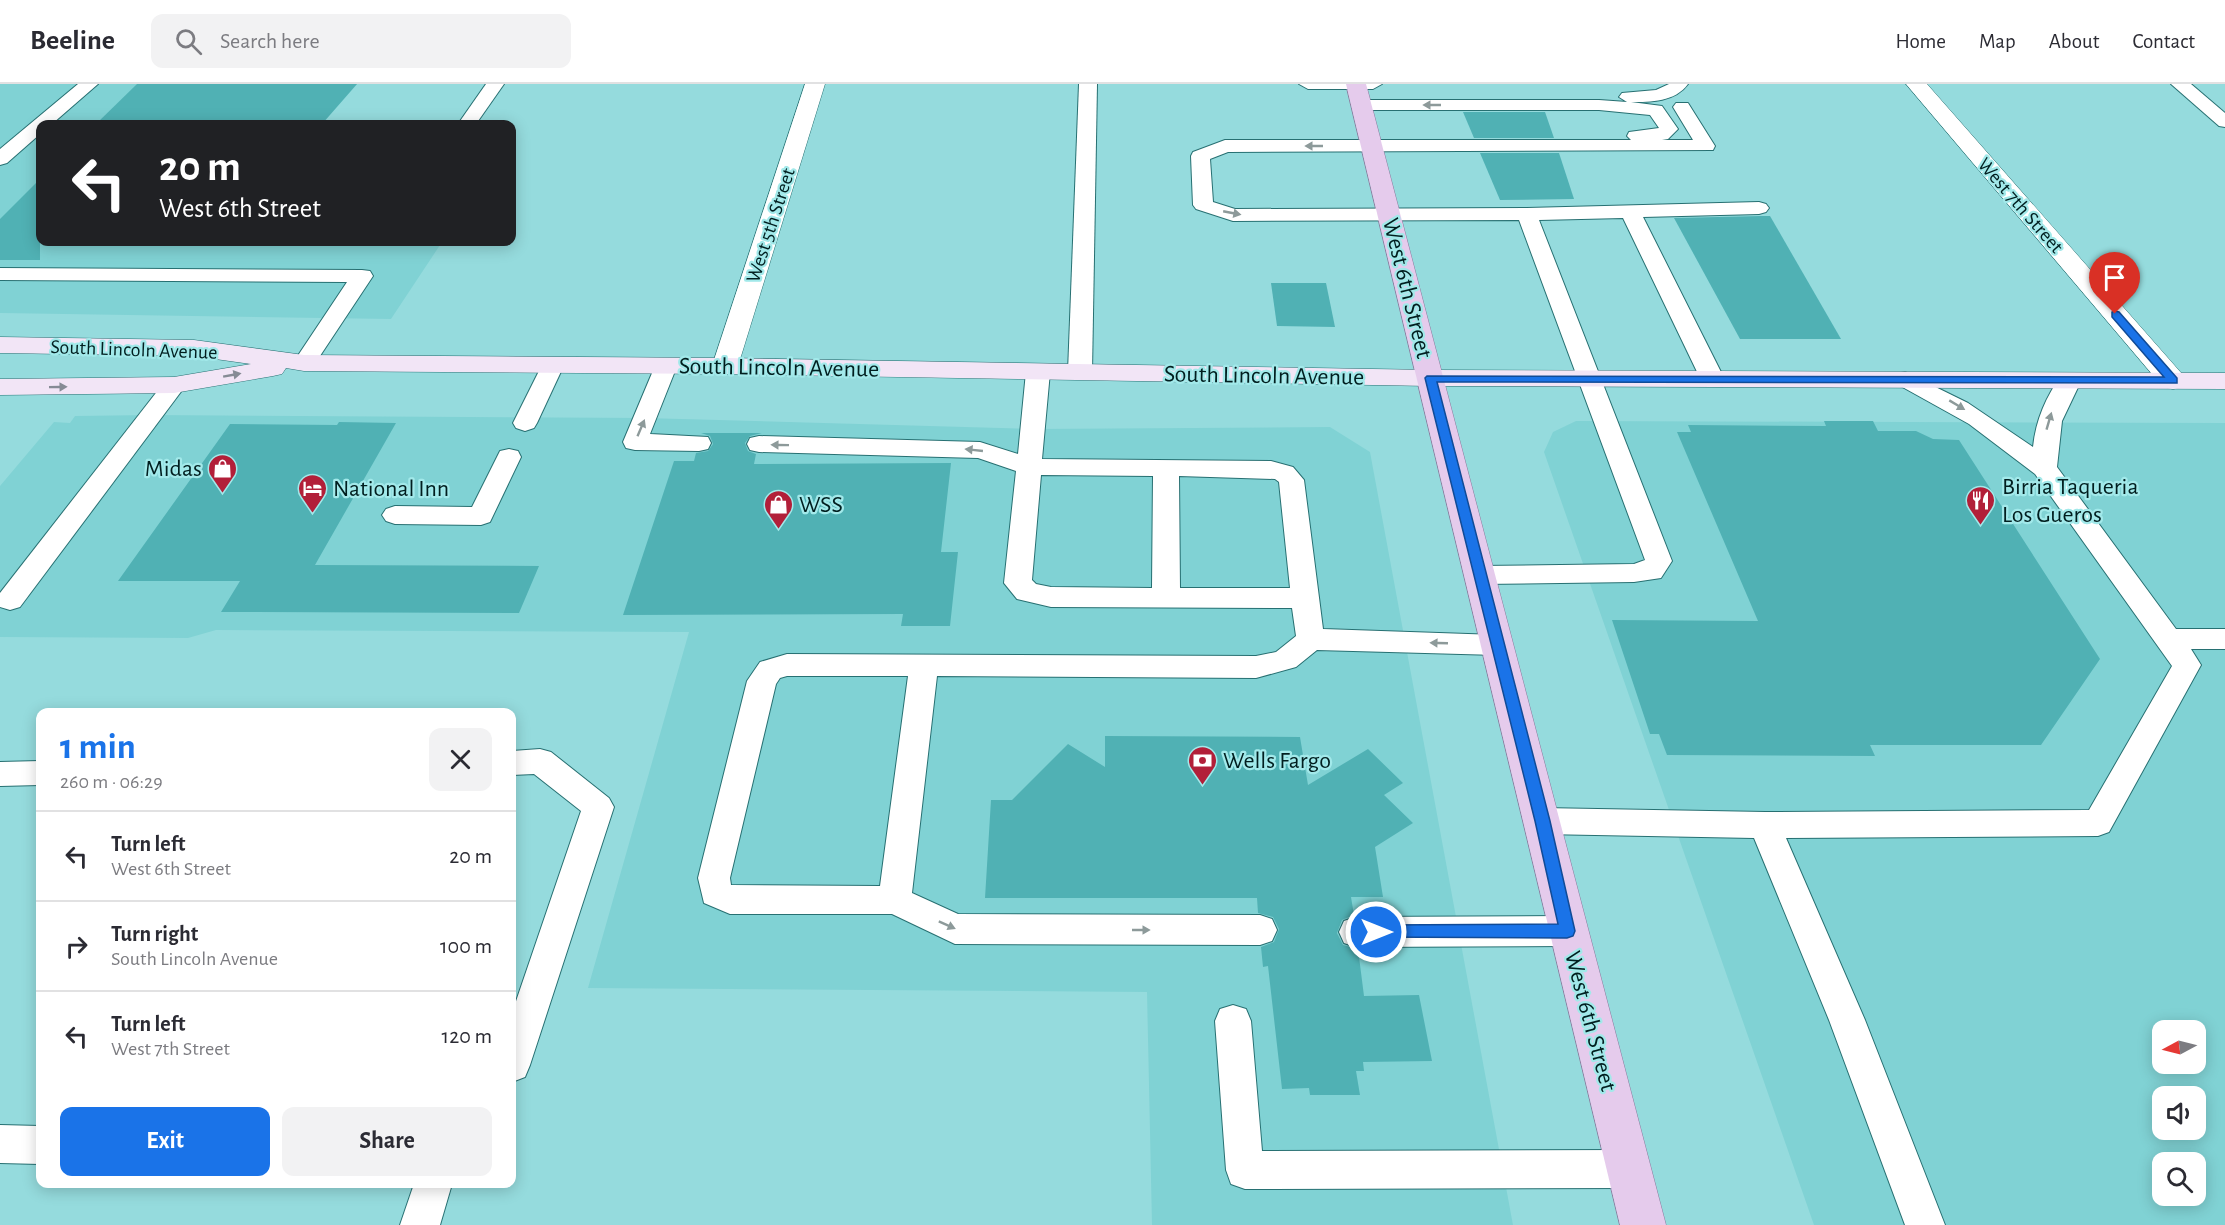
<!DOCTYPE html>
<html lang="en">
<head>
<meta charset="utf-8">
<style>
  body { margin:0; font-family:"Alegreya Sans",sans-serif; background:#f2f2f3; color:#2b2b33; height:100vh; display:flex; flex-direction:column; font-size:22px; white-space:nowrap }
  * { box-sizing:border-box; margin:0 }
  p { font-size:20px; color:#7c7c81 }
  .icon { flex:none; width:33px; height:33px; fill:none; stroke:currentColor; stroke-width:2; stroke-linecap:round; stroke-linejoin:round }
  .map { position:relative; flex:1; overflow:hidden }
  .side { position:absolute; left:36px; top:624px; width:480px; height:480px; display:flex; flex-direction:column; background:#fff; border-radius:12px; box-shadow:0 3px 15px #0003 }
  .side>* { flex:none }
  .guide { position:absolute; left:36px; top:36px; width:480px; height:126px; border-radius:12px; box-shadow:0 3px 15px #0003; background:#202124; color:#fff; overflow:hidden }
  .needle { width:39px; rotate:263deg }
  .fabs { position:absolute; left:2152px; top:936px; display:grid; gap:12px }
  .fabs a { display:grid; place-items:center; width:54px; height:54px; border-radius:12px; background:#fff; box-shadow:0 3px 15px #0003; font-size:30px }
  .pin { position:absolute; display:grid; place-items:center; width:51px; height:51px; color:#fff; margin:-62px -26px; border-radius:50% 50% 50% 0; rotate:-45deg; box-shadow:0 0 6px #0007 }
  .pin .icon { rotate:45deg }
  .me { position:absolute; width:66px; margin:-33px; rotate:90deg; stroke-linejoin:round; filter:drop-shadow(0 0 4px #0008) }
  .turn { display:flex; align-items:center; gap:21px; height:126px; padding:0 24px; font-size:27px }
  .turn .icon { width:78px; height:78px; stroke-width:2.5 }
  .turn b { display:block; font-size:42px; line-height:51px }
  .round { display:grid; place-items:center; flex:none; width:63px; height:63px; border-radius:12px; background:#f2f2f3 }
  .headline { display:flex; align-items:center; justify-content:space-between; height:102px; padding:0 24px }
  h1 { font-size:36px; font-weight:600; line-height:45px; color:#1a73e8 }
  .cta { display:flex; gap:12px; margin-top:auto; padding:12px 24px }
  .cta a { flex:1; height:69px; border-radius:12px; background:#1a73e8; color:#fff; font-size:24px; font-weight:600; line-height:69px; text-align:center }
  .cta a+a { background:#f2f2f3; color:#2b2b33 }
  ul { padding:0; list-style:none }
  li { display:flex; align-items:center; gap:18px; height:90px; padding:0 24px; border-top:2px solid #e1e1e2 }
  li div { flex:1 }
  li b { display:block; font-size:22px }
  li em { font-style:normal }
  header { display:flex; align-items:center; gap:36px; box-sizing:border-box; height:84px; padding:0 30px; background:#fff; border-bottom:2px solid #e1e1e2 }
  header strong { font-size:28px }
  nav { display:flex; gap:33px; margin-inline-start:auto; font-size:21px }
  .search { width:420px; height:54px; background:#f2f2f3; display:flex; align-items:center; gap:15px; box-sizing:border-box; padding:0 21px; border-radius:12px; color:#7c7c81; font-size:22px }
  .map>svg:first-child { display:block }
</style>
</head>
<body>
<header>
<strong>Beeline</strong>
<div class="search"><svg class="icon" aria-label="search" viewBox="0 0 24 24"><circle cx="10" cy="10" r="6"/><path d="M15 15l6 6"/></svg>Search here</div>
<nav><a>Home</a><a>Map</a><a>About</a><a>Contact</a></nav>
</header>
<div class="map">
<svg width="2225" height="1141" viewBox="0 0 2225 1141">
  <rect width="100%" height="100%" fill="#95dbdd"/>
  <g fill="#80d2d4" fill-rule="evenodd">
    <path d="M0,0H357L322,40H40V158H442L391,235L0,229Z"/>
    <path d="M151,331L645,334L1033,345L1330,343L1370,368L1513,1141H1152L1147,908L588,904L689,548L216,546L188,554L0,553V402L54,338L70,339L75,332Z"/>
    <path d="M1576,337L2225,339V1141H1814L1544,368L1553,348ZM2163,946H2196V980H2163ZM2163,1012H2196V1046H2163ZM2163,1078H2196V1112H2163Z"/>
  </g>
  <g fill="#50b1b4">
    <path d="M137,0H357L322,40H96Z"/>
    <path d="M1463,28H1545L1554,54H1474Z"/>
    <path d="M1480,69H1559L1574,115L1500,116Z"/>
    <path d="M40,95V176H0V135Z"/>
    <path d="M1761,132H1770L1841,255H1740L1674,134Z"/>
    <path d="M1271,199H1326L1335,243L1277,242Z"/>
    <path d="M1824,337H1873L1878,347H1916L1933,355L1959,356L2100,575L2041,661H1870L1875,672L1667,671L1659,650H1650L1612,536L1758,537L1677,348H1691L1688,341L1826,342Z"/>
    <path d="M339,338L396,339L315,481L539,482L519,529L221,528L240,497H118L230,340L337,341Z"/>
    <path d="M701,349H762L750,352L745,359L748,367L756,370L754,380L951,379L941,468H958L950,542H901L903,530L623,531L674,377H694L696,369L708,367L713,360L710,352Z"/>
    <path d="M1105,652L1300,653L1308,701L1368,665L1403,699L1384,711L1413,739L1375,763L1383,813H1351L1354,831L1342,836L1337,849L1343,861L1358,865L1364,912L1419,911L1432,977L1363,978L1364,987H1356L1360,1011H1310L1309,1004L1282,1005L1268,882L1263,883L1261,863L1274,858L1279,845L1273,833L1258,829L1257,814H985L991,716H1012L1068,660L1105,683Z"/>
  </g>
  <g fill="none" stroke-linecap="round" stroke-linejoin="round">
    <defs>
      <g id="service">
        <path d="M78,0H98L52,40H40V50L7,79L0,81V65Z"/>
        <path d="M486,0H504L476,40H458Z"/>
        <path d="M1079,0H1097L1092,288L1088,293H1072L1068,288Z"/>
        <path d="M1299,0H1382L1373,5H1308Z"/>
        <path d="M1669,0H1688C1675,18 1651,18 1631,18L1662,22L1678,45L1668,55L1662,56H1693L1673,23L1676,19H1688L1715,62L1713,66L1228,68L1210,75L1213,118L1235,125L1527,124L1759,118L1766,120L1769,124L1766,128L1759,130L1643,133L1724,294L1720,299H1704L1700,294L1623,134L1539,136L1672,477L1661,494L1634,498L1480,500L1470,498L1467,491L1470,484L1480,482L1634,480L1645,476L1519,136L1233,137L1196,125L1193,121L1191,72L1193,68L1225,56H1631L1627,52L1629,48L1659,44L1650,31L1599,26H1362L1353,21L1362,16H1599L1627,18L1619,13L1622,9L1656,6Z"/>
        <path d="M2171,0H2191L2225,29V43L2219,42Z"/>
        <path d="M0,184L362,186L370,187L373,192L312,284H296L293,279L347,198L0,196Z"/>
        <path d="M553,274L561,276L564,281L537,339L534,344L525,347L516,344L513,339L542,281L545,276Z"/>
        <path d="M666,275L674,277L677,282L650,350L708,353L711,359L708,365L699,367L635,366L626,364L623,358L655,282L658,277Z"/>
        <path d="M1038,281L1046,283L1050,288L1042,375L1271,377L1293,383L1304,396L1323,545L1497,551L1507,554L1511,561L1507,568L1497,571L1317,566L1296,583L1256,594L937,592L912,809L958,830L1260,831L1272,835L1277,846L1272,857L1260,861L955,860L892,830H730L704,819L698,794L747,597L760,578L787,570L1256,572L1276,568L1296,552L1292,524L1051,523L1017,515L1004,499L1016,387L978,374L759,368L750,366L747,360L750,354L759,352L980,358L1018,370L1026,288L1030,283ZM1041,391L1153,392L1152,504L1051,503L1036,500L1032,496ZM1179,392L1275,395L1279,398L1290,504H1180ZM787,592H908L880,802L731,801L730,794L776,600L780,594Z"/>
        <path d="M1905,288L1968,319L2033,363C2036,335 2046,313 2062,290H2078L2082,295L2062,337L2057,383L2176,545H2225V565H2191L2201,581L2109,748L2098,752L1786,754L1865,936L1945,1141H1905L1829,936L1754,754L1542,750L1531,746L1526,737L1531,728L1542,724L1765,728L2089,726L2172,582L2035,390L1969,340L1897,300L1893,295L1897,290Z"/>
        <path d="M174,294L182,296L186,301L20,523L10,526L0,523V509L166,296Z"/>
        <path d="M509,365L518,367L521,373L490,438L481,441L395,440L386,437L382,431L386,425L395,422L472,423L500,367Z"/>
        <path d="M540,665L551,668L609,714L614,723L530,981L525,993L512,998V929L581,727L534,690L512,691V667Z"/>
        <path d="M40,677V701L0,702V678Z"/>
        <path d="M1567,832L1579,836L1584,847L1579,858L1567,862L1356,863L1344,859L1339,848L1344,837L1356,833Z"/>
        <path d="M1233,921L1246,925L1251,937L1262,1067L1629,1066L1643,1071L1648,1085L1643,1099L1629,1104L1245,1105L1231,1100L1226,1086L1215,937L1220,925Z"/>
        <path d="M0,1041L40,1042V1080L0,1079Z"/>
        <path d="M414,1100H452L440,1141H400Z"/>
      </g>
      <g id="minor">
        <path d="M805,0H825L738,282L734,288L725,290L716,288L712,282Z"/>
        <path d="M1906,0H1927L2183,291L2186,297L2183,303L2173,305L2163,303Z"/>
      </g>
      <path id="secondary" d="M0,253L194,256L304,271L725,274L1431,286L2225,289V305L1431,302L725,290L304,287L286,284L282,290L273,292L174,309L0,311V295L174,293L251,280L194,272L0,269Z"/>
      <path id="primary" d="M1346,0H1366L1666,1141H1620Z"/>
    </defs>
    <use href="#service" stroke="#277072" stroke-width="2"/>
    <use href="#minor" stroke="#277072" stroke-width="1"/>
    <use href="#secondary" stroke="#277072" stroke-width="1"/>
    <use href="#primary" stroke="#8a789c" stroke-width="1"/>
    <use href="#service" fill="#fff" fill-rule="evenodd"/>
    <use href="#minor" fill="#fff" fill-rule="evenodd"/>
    <use href="#secondary" fill="#f2e5f6" fill-rule="evenodd"/>
    <use href="#primary" fill="#e5cbec" fill-rule="evenodd"/>
  </g>
  <defs><path id="oneway-solid" d="M-6-.8H1V-3.2L6.5 0L1 3.2V.8H-6Z" transform="scale(1.5)"/></defs>
  <g fill="#8d9a9a">
    <use href="#oneway-solid" transform="translate(1432 21) rotate(-180)"/>
    <use href="#oneway-solid" transform="translate(1314 62) rotate(180)"/>
    <use href="#oneway-solid" transform="translate(1232 129) rotate(11)"/>
    <use href="#oneway-solid" transform="translate(1957 321) rotate(31)"/>
    <use href="#oneway-solid" transform="translate(2049 337) rotate(-74)"/>
    <use href="#oneway-solid" transform="translate(641 344) rotate(-67)"/>
    <use href="#oneway-solid" transform="translate(780 361) rotate(-179)"/>
    <use href="#oneway-solid" transform="translate(974 366) rotate(-174)"/>
    <use href="#oneway-solid" transform="translate(1439 559) rotate(-178)"/>
    <use href="#oneway-solid" transform="translate(947 841) rotate(24)"/>
    <use href="#oneway-solid" transform="translate(1141 846)"/>
  </g>
  <g fill="#868b95">
    <use href="#oneway-solid" transform="translate(232 291) rotate(-10)"/>
    <use href="#oneway-solid" transform="translate(58 303) rotate(-1)"/>
  </g>
  <path fill="#1a73e8" stroke="#114b97" stroke-width="1.5" d="M2115,227L2119,228L2177,294V299L1437,298L1550,737L1575,847L1573,852L1567,854L1371,853L1368,848L1371,843L1376,841L1558,840L1535,737L1425,294L1427,292L2164,293L2112,233V228Z"/>
  <defs>
    <symbol id="shop-pin" viewBox="-11 -11 22 30"><path d="M0 17L-7.5 6A9.5 9.5 0 1 1 7.5 6Z" fill="#b21f39" stroke="#a2e9ea"/><path d="M-5-2.5h2.3a2.7 3.5 0 0 1 5.4 0H5L5.5 6h-11ZM-1.5-2.5h3a1.5 2.3 0 0 0-3 0Z" fill="#fff"/></symbol>
    <symbol id="hotel-pin" viewBox="-11 -11 22 30"><path d="M0 17L-7.5 6A9.5 9.5 0 1 1 7.5 6Z" fill="#b21f39" stroke="#a2e9ea"/><path d="M-6-4.5h1.5V1H6V5H4.5V3h-9V5H-6ZM-4 0a1.8 1.8 0 1 1 3.6 0ZM.5 0V-2.5h3Q6-2.5 6 0Z" fill="#fff"/></symbol>
    <symbol id="restaurant-pin" viewBox="-11 -11 22 30"><path d="M0 17L-7.5 6A9.5 9.5 0 1 1 7.5 6Z" fill="#b21f39" stroke="#a2e9ea"/><path d="M-5-6h1v4h1v-4h1v4h1v-4h1v5L-1.5 .5V6h-2V.5L-5-1ZM5-6V6H3V1.5H1.5Q1.5-4 5-6Z" fill="#fff"/></symbol>
    <symbol id="bank-pin" viewBox="-11 -11 22 30"><path d="M0 17L-7.5 6A9.5 9.5 0 1 1 7.5 6Z" fill="#b21f39" stroke="#a2e9ea"/><path d="M-6-4H6V4H-6ZM0-2.3a2.3 2.3 0 1 0 0 4.6a2.3 2.3 0 1 0 0-4.6Z" fill="#fff"/></symbol>
  </defs>
  <g fill-rule="evenodd">
    <use href="#shop-pin" x="206" y="368" width="33" height="45"/>
    <use href="#hotel-pin" x="296" y="388" width="33" height="45"/>
    <use href="#restaurant-pin" x="1964" y="400" width="33" height="45"/>
    <use href="#shop-pin" x="762" y="404" width="33" height="45"/>
    <use href="#bank-pin" x="1186" y="660" width="33" height="45"/>
  </g>
  <g text-anchor="middle" stroke-width="4.5" stroke-linejoin="round" paint-order="stroke">
    <g font-size="20" fill="#011e1f" stroke="#a2e9ea">
      <text transform="translate(2021 121) rotate(49)" y="7">West 7th Street</text>
      <text transform="translate(770 141) rotate(-72)" y="7">West 5th Street</text>
      <text transform="translate(134 265) rotate(2)" y="7">South Lincoln Avenue</text>
    </g>
    <g font-size="24" fill="#011e1f" stroke="#a2e9ea">
      <text transform="translate(1408 204) rotate(76)" y="8">West 6th Street</text>
      <text transform="translate(779 283) rotate(1)" y="8">South Lincoln Avenue</text>
      <text transform="translate(1264 291) rotate(1)" y="8">South Lincoln Avenue</text>
      <text transform="translate(1591 937) rotate(75)" y="8">West 6th Street</text>
    </g>
    <g font-size="24" fill="#011e1f" stroke="#a2e9ea" text-anchor="start">
      <text x="202" y="392" text-anchor="end">Midas</text>
      <text x="2002" y="410">Birria Taqueria<tspan x="2002" dy="28">Los Gueros</tspan></text>
      <text x="333" y="412">National Inn</text>
      <text x="799" y="428">WSS</text>
      <text x="1223" y="684">Wells Fargo</text>
    </g>
  </g>
</svg>
<div class="fabs">
<a><svg class="needle" viewBox="-14 -14 28 28"><path d="M0-13l5 13h-10z" fill="#e53935"/><path d="M0 13l5-13h-10z" fill="#7c7c81"/></svg></a>
<a><svg class="icon" aria-label="sound" viewBox="0 0 24 24"><path d="M4 9h4l5-4v14l-5-4H4zM17 9q2 3 0 6"/></svg></a>
<a><svg class="icon" aria-label="search" viewBox="0 0 24 24"><circle cx="10" cy="10" r="6"/><path d="M15 15l6 6"/></svg></a>
</div>
<div class="pin" style="left:2115px;top:230px;background:#d93025"><svg class="icon" aria-label="arrive" viewBox="0 0 24 24"><path d="M6 21V4h12l-3 4 3 4H6"/></svg></div>
<svg class="me" style="left:1376px;top:848px" viewBox="-20 -20 40 40"><circle r="17" fill="#1a73e8" stroke="#fff" stroke-width="3"/><path d="M0-11L8 9 0 5-8 9z" fill="#fff"/></svg>
<div class="guide">
<div class="turn"><svg class="icon" aria-label="left" viewBox="0 0 24 24"><path d="M17 20v-9H6M10 6l-5 5 5 5"/></svg><div><b>20 m</b>West 6th Street</div></div>
</div>
<section class="side">
<div class="headline"><div><h1>1 min</h1><p>260 m · 06:29</p></div><a class="round"><svg class="icon" aria-label="close" viewBox="0 0 24 24"><path d="M6 6l12 12M18 6L6 18"/></svg></a></div>
<ul>
<li><svg class="icon" aria-label="left" viewBox="0 0 24 24"><path d="M17 20v-9H6M10 6l-5 5 5 5"/></svg><div><b>Turn left</b><p>West 6th Street</p></div><em>20 m</em></li>
<li><svg class="icon" aria-label="right" viewBox="0 0 24 24"><path d="M7 20v-9h11M14 6l5 5-5 5"/></svg><div><b>Turn right</b><p>South Lincoln Avenue</p></div><em>100 m</em></li>
<li><svg class="icon" aria-label="left" viewBox="0 0 24 24"><path d="M17 20v-9H6M10 6l-5 5 5 5"/></svg><div><b>Turn left</b><p>West 7th Street</p></div><em>120 m</em></li>
</ul>
<div class="cta"><a>Exit</a><a>Share</a></div>
</section>
</div>
</body>
</html>
